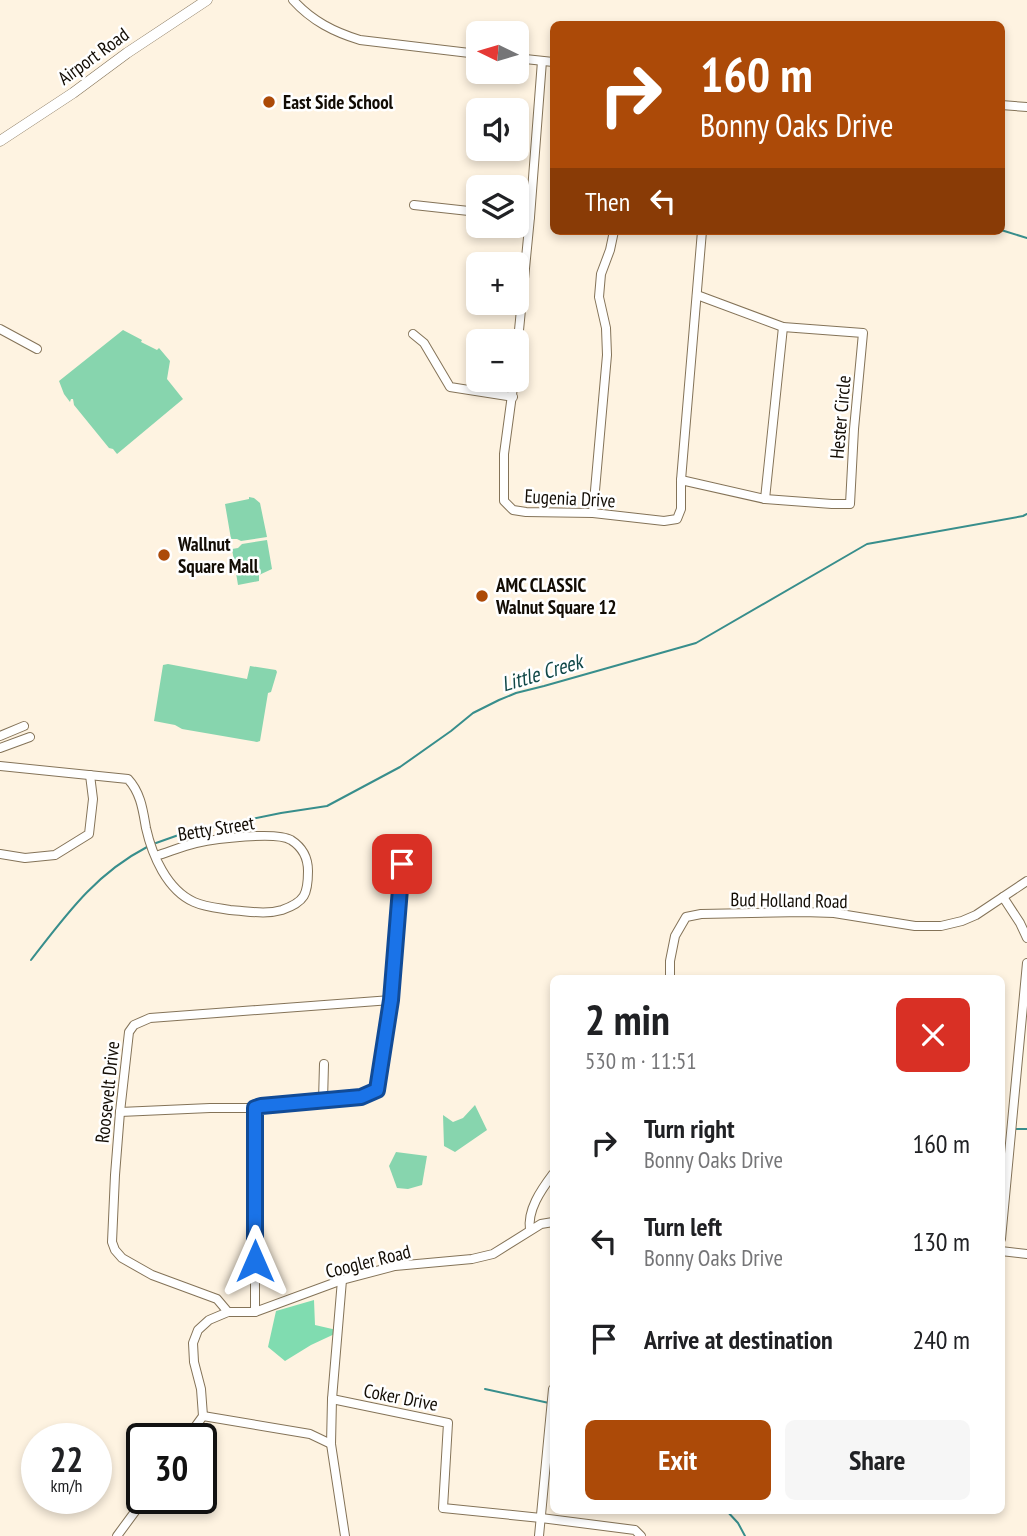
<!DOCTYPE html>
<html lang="en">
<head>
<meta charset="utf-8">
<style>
  body { margin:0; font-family:"PT Sans Narrow",sans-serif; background:#f6f6f6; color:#202124; height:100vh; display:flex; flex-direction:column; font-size:26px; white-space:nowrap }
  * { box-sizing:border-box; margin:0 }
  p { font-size:23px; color:#757577 }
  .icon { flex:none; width:38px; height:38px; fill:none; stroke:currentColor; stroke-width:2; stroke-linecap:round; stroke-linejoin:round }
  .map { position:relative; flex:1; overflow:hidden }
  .panel { position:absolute; left:550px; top:975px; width:455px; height:539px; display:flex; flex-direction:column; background:#fff; border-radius:10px; box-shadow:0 4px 10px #0003 }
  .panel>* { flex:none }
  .guide { position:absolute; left:550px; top:21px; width:455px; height:214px; border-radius:10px; box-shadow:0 4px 10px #0003; background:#ac4a08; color:#fff; overflow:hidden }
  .needle { width:46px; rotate:275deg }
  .controls { position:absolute; left:466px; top:21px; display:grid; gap:14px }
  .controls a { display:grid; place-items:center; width:63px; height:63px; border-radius:10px; background:#fff; box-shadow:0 4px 10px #0003; font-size:35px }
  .speed { position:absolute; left:21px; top:1423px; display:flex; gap:14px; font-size:35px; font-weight:700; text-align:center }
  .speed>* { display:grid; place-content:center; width:91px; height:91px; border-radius:50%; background:#fff; box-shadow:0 4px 10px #0003; line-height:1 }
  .speed small { font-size:18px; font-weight:400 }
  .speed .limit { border:4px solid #111; border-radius:10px; background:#fff; color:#111 }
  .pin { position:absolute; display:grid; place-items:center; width:60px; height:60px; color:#fff; margin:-30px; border-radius:14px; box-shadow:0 4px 10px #0006 }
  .me { position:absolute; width:77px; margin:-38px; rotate:0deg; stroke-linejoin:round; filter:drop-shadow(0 0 5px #0008) }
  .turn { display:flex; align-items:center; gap:24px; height:147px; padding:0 35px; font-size:32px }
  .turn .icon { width:91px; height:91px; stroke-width:2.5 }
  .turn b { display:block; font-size:49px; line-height:60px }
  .then { display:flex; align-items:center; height:66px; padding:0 35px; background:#0003; gap:14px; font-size:26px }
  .round { display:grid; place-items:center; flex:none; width:74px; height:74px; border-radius:10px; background:#f6f6f6 }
  .overview { display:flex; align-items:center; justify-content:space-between; height:119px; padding:0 35px }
  h1 { font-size:42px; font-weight:700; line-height:52px }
  .button { display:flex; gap:14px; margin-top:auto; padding:14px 35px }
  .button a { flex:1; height:80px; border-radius:10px; background:#ac4a08; color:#fff; font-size:28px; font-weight:700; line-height:80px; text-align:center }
  .button a+a { background:#f6f6f6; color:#202124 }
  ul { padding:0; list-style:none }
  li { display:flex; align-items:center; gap:21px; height:98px; padding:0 35px }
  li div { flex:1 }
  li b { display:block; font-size:26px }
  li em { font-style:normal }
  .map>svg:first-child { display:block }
</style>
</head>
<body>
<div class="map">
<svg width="1027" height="1536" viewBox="0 0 1027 1536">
  <rect width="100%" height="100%" fill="#fef3e1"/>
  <g fill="#87d5ae">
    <path d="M123,330L142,340L141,342L157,350L159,348L170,361L167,379L183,399L117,454L113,449L109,448L74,405L73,399H71L70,402L64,394L59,381Z"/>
    <path d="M249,497L254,498L260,503L267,537L241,541L237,539H231L225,504L249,499Z"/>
    <path d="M267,540L272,569L259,575V581L238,585L232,549L238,548L242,544Z"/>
    <path d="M168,664L247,679L250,666L276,670L277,672L271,692L268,693L260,741L257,742L182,729L175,725L154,721L163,665Z"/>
    <path d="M475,1105L487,1130L455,1152L444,1146L443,1115L453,1122L463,1118Z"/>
    <path d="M396,1152L427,1156L422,1185L408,1189L397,1188L389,1166Z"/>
  </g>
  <path fill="#80dcb0" d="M314,1300L315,1325L341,1331L311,1345L285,1361L268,1347L276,1311Z"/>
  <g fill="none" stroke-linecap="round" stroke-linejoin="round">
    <g stroke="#388e8c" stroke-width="2">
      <path d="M1001,230L1027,238"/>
      <path d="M156,843L187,832L281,813L327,806L400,767L451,731L473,713L499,700L516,693L544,686L696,643L867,544L1023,516L1027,514"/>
      <path d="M31,960C66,915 95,874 147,847"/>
      <path d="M1016,1129H1027"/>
      <path d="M485,1389L549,1403"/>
      <path d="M726,1510L738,1523L745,1536"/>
    </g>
    <defs>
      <g id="minor">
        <path d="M293,0C312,21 334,32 360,40L478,54"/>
        <path d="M516,58L553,62"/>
        <path d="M1001,105L1027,107"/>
        <path d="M414,205L478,212"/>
        <path d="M516,216L530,217"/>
        <path d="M0,329L37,349"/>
        <path d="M413,334L424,343L450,387L513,397"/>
        <path d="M516,361L530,217L542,61"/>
        <path d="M514,380L504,454V501L513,510L526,512L593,513L664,521L677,519L681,509V480L702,231"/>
        <path d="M681,480L765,499L832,504H850L854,429L863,333L783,327L697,295"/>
        <path d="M765,499L783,327"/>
        <path d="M593,513L607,355L606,328L599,297L601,274L610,250L614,231"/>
        <path d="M0,736L24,726"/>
        <path d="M0,748L30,737"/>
        <path d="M0,766L128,779C141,793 143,811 146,828C152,855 167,890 194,902C205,907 218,908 230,910C248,911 265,915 282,910C305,902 308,894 308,871C308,858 302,847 291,840C276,831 215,839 196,843C183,846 169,852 156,856"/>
        <path d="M0,854L25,858L55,855L89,834L93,799L90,775"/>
        <path d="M1003,897L1020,923L1027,938"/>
        <path d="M670,978V961L675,936L686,917L701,914L803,912L834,913L915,926H941L962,921L976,915L1027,881"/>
        <path d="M323,1101L324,1064"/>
        <path d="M120,1112L210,1108H255L261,1106L361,1097L377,1089L391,1000L403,865"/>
        <path d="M530,1230C527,1210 541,1190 553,1174"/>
        <path d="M1001,1239L1027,963"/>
        <path d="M1001,1251L1027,1254"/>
        <path d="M342,1280L332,1399L331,1444L345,1536"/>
        <path d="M228,1312L217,1299L152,1275L122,1258L115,1250L112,1242L115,1175L120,1112L129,1032L134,1025L150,1018L391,1000"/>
        <path d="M255,1312V1108"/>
        <path d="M332,1399L448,1423L443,1508L541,1518L635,1530L641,1536"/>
        <path d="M203,1416L310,1434L331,1444"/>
        <path d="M187,1438L203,1416L201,1389L194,1362L193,1343L198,1330L209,1320L228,1312H255L342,1280L395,1266L472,1259L493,1254L541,1224L553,1222"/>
        <path d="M117,1536L145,1498"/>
        <path d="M539,1536L553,1389"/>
      </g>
      <path id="tertiary" d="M0,141L73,93L127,53L207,0"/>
    </defs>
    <use href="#minor" stroke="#847358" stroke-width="10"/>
    <use href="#tertiary" stroke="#847358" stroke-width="11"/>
    <use href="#minor" stroke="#fff" stroke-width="8"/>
    <use href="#tertiary" stroke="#fff" stroke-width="10"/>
  </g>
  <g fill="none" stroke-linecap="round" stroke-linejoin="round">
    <defs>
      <path id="route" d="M255,1261V1108L261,1106L361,1097L377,1090L391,1000L402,864"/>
    </defs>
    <use href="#route" stroke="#114b97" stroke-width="18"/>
    <use href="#route" stroke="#1a73e8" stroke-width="12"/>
  </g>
  <g fill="#ac4a08" stroke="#fff" stroke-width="2.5">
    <circle cx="269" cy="102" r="7"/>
    <circle cx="164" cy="555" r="7"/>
    <circle cx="482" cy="596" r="7"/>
  </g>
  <g text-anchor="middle" stroke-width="5" stroke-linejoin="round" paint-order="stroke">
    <g font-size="19" fill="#120c04" stroke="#fff">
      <text transform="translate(93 56) rotate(-36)" y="7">Airport Road</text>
      <text transform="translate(840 417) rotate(-85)" y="7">Hester Circle</text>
      <text transform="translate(570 498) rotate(3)" y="7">Eugenia Drive</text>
      <text transform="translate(216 828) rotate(-9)" y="7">Betty Street</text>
      <text transform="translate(789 900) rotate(1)" y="7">Bud Holland Road</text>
      <text transform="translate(107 1092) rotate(-84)" y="7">Roosevelt Drive</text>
      <text transform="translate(368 1261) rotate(-14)" y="7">Coogler Road</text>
      <text transform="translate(401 1397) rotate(11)" y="7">Coker Drive</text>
    </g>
    <g font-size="19" font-weight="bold" fill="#120c04" stroke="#fff" text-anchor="start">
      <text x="283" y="109">East Side School</text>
      <text x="178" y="551">Wallnut<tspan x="178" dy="22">Square Mall</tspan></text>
      <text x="496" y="592">AMC CLASSIC<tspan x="496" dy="22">Walnut Square 12</tspan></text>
    </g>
    <g font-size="21" font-style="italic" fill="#104848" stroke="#fff">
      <text transform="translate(542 673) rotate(-17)" y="7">Little Creek</text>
    </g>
  </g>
</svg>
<div class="controls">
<a><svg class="needle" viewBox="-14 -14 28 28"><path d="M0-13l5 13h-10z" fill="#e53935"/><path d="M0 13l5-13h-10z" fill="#757577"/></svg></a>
<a><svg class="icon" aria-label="sound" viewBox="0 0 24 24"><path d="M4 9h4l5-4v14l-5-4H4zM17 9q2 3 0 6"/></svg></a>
<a><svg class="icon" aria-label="layers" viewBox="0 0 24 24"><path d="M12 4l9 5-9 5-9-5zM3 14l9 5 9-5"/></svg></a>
<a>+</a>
<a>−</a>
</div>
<div class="speed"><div>22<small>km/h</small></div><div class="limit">30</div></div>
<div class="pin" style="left:402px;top:864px;background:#d93025"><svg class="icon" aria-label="arrive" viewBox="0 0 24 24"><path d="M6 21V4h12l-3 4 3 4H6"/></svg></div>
<svg class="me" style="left:255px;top:1261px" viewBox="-20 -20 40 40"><path d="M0-17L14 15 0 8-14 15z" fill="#1a73e8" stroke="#fff" stroke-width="4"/></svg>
<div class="guide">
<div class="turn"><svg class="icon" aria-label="right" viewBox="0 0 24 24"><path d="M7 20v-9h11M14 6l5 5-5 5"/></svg><div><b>160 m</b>Bonny Oaks Drive</div></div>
<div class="then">Then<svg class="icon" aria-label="left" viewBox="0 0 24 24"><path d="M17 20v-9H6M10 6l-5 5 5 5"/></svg></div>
</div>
<section class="panel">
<div class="overview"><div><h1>2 min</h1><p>530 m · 11:51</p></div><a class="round" style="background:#d93025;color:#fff"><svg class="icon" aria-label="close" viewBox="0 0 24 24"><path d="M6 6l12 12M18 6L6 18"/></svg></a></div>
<ul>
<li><svg class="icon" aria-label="right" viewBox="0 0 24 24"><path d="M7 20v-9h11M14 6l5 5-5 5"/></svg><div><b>Turn right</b><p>Bonny Oaks Drive</p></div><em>160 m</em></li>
<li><svg class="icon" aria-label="left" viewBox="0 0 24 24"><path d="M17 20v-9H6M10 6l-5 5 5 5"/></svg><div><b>Turn left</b><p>Bonny Oaks Drive</p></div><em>130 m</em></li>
<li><svg class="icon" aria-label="arrive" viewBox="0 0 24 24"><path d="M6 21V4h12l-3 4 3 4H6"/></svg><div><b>Arrive at destination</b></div><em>240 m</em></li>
</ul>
<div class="button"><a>Exit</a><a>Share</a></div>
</section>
</div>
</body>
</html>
